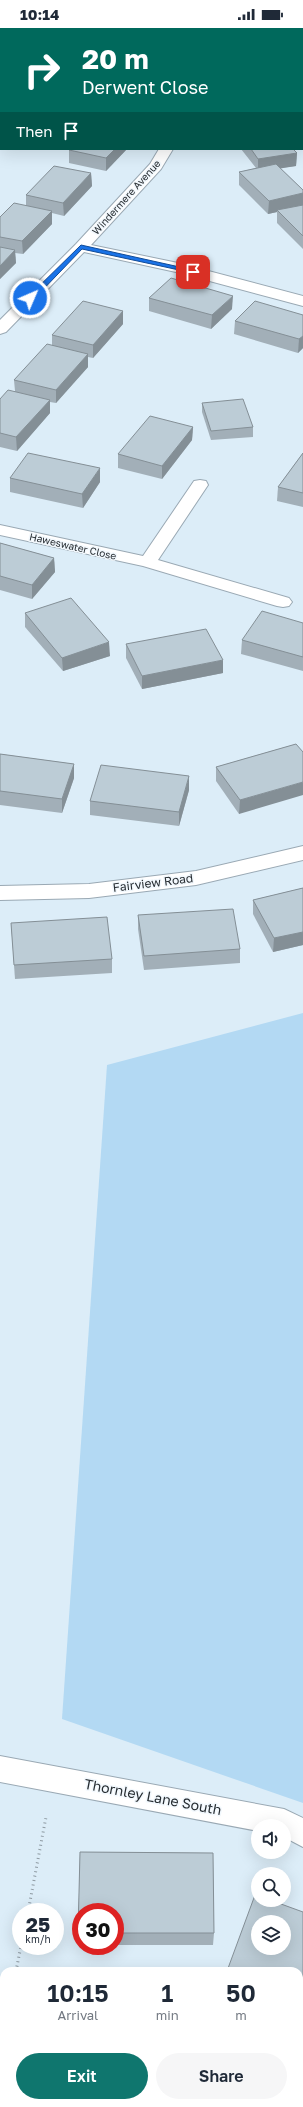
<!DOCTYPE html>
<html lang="en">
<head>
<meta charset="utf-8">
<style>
  body { margin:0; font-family:"Golos Text",sans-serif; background:#f6f6f7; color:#1f2937; height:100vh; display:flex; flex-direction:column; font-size:15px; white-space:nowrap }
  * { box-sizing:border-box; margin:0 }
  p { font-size:13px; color:#747a83 }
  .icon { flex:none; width:22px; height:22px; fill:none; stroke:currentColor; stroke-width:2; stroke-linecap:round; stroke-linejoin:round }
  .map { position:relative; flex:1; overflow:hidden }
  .drawer { position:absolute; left:0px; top:1939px; width:303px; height:140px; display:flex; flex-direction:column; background:#fff; border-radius:12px 12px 0 0; box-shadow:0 4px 16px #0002 }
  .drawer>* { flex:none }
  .hud { position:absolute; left:0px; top:0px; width:303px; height:122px; box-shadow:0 4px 16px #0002; background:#00695c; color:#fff; overflow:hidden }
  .buttons { position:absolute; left:251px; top:1791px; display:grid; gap:8px }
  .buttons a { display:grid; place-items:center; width:40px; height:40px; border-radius:50%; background:#fff; box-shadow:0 4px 16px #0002; font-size:20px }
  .speed { position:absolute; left:12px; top:1875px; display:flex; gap:8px; font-size:20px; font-weight:700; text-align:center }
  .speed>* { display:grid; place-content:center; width:52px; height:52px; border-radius:50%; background:#fff; box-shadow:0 4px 16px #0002; line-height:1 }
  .speed small { font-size:10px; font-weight:400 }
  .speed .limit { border:6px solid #d22; background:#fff; color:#111 }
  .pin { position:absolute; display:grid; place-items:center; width:34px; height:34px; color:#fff; margin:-17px; border-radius:8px; box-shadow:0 2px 6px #0006 }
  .me { position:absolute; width:44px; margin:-22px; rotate:45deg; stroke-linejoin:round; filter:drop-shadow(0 0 3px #0008) }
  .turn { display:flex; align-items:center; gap:14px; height:84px; padding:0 16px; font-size:18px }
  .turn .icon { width:52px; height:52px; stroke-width:2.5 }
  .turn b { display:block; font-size:28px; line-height:34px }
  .then { display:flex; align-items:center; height:38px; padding:0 16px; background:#0003; gap:8px; font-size:15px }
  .eta { display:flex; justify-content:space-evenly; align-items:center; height:68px; text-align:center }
  .eta b { font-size:24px; font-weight:600; line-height:28px }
  .button { display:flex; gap:8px; margin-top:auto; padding:8px 16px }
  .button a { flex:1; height:46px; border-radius:24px; background:#0f766e; color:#fff; font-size:16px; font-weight:600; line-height:46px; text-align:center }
  .button a+a { background:#f6f6f7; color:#1f2937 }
  .status { display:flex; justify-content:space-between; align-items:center; height:28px; padding:0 20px; background:#fff; direction:ltr }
  .status svg { height:11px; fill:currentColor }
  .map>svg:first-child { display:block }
</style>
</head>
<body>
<div class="status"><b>10:14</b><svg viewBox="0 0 49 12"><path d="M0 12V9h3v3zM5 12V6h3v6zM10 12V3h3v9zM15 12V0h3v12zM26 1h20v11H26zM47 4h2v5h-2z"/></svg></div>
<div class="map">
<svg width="303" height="2079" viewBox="0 0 303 2079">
  <rect width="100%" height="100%" fill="#dcedf8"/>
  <path fill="#b3d9f3" d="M303,985V1775L62,1691L107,1037Z"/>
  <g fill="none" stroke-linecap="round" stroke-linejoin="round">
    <defs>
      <g id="street">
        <path d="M261,0H275L260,1Z"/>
        <rect x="0" y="39" width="1" height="8"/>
        <path d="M159,121H173L161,141L91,217L178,235L303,268V278L176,244L84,224L6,304L0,306V292L76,216L150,136Z"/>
        <path d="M200,452L206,453L208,457L158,532L289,570L292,574L289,578L283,579L277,578L143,538L0,507V497L143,528L194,453Z"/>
        <path d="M303,818V832L196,857L89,870L0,872V858L89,856L196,843Z"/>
        <path d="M0,1728L284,1781L303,1790V1819L284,1809V1798H258V1803L0,1754Z"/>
      </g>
    </defs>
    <use href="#street" stroke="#9aa9b4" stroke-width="2"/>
    <g stroke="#8f9ba3" stroke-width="3" stroke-dasharray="1 3.5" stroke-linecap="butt">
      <path d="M28,1884L46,1789"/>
      <path d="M16,1943L21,1918"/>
      <path d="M4,1998L2,2006L4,2039"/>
      <path d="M6,2075V2078L10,2079"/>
    </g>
    <use href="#street" fill="#fff" fill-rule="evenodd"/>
  </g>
  <g fill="#a2afb8">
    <path d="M36,0H81L80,1H36Z"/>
    <path d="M303,22V76H302V23Z"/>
    <path d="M127,121L106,143L69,135V122Z"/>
    <path d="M241,121H293L297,125L296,138L280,140L303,162V221L277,195V184L268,186L239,157V144L256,140Z"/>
    <path d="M91,145L92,158L64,188L52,185V196L23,226L15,225L16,235L0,251V189L26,177V167Z"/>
    <path d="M149,270L232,281L211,301L149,283Z"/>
    <path d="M123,283V296L93,330L88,329V339L56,375L50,374V385L17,423L0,419V371L15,363L14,352L52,318V307Z"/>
    <path d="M303,287V320L298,325L234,306L235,293Z"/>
    <path d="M202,375L253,399V409L211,412L202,384Z"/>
    <path d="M193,399L192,412L162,451L118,440V426Z"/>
    <path d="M303,425V479L277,473L278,459Z"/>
    <path d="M10,450L100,454L83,480L10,464Z"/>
    <path d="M0,515L54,530L55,544L32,571L0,562Z"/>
    <path d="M25,585L110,628L63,643L25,599Z"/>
    <path d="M303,595V643L241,626L242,612Z"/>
    <path d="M126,616L223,645L142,661L126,630Z"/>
    <path d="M296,716L239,786L216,753V739Z"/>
    <path d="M0,726L74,736V750L62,785L0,777Z"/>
    <path d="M189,762L179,798L90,787V773Z"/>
    <path d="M303,860V917L273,924L253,886V872Z"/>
    <path d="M138,887L240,921V935L144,942L138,901Z"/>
    <path d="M11,895L112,931V945L15,951Z"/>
    <path d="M80,1824L213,1825L214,1905L213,1917H115V1884H81V1917H79L78,1905Z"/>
    <path d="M303,1884V1983L299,1982V1943Z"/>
  </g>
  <g fill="#848f96">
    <path d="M72,0H81L80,1H71Z"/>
    <path d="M115,121H127L106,143V130Z"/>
    <path d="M297,125L296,138L258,144V131Z"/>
    <path d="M91,145L92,158L64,188L63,175Z"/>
    <path d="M303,165V178L277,182V184L268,186L269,173Z"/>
    <path d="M52,183V196L23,226L22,213Z"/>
    <path d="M15,222L16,235L0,251V238Z"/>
    <path d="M233,268L232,281L211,301L212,287Z"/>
    <path d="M123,283V296L93,330V317Z"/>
    <path d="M303,308V320L298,325L299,311Z"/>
    <path d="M88,326V339L56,375V362Z"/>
    <path d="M50,372V385L17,423L16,409Z"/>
    <path d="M193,399L192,412L162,451V438Z"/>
    <path d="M100,440V454L83,480L82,466Z"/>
    <path d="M54,530L55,544L32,571V557Z"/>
    <path d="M109,614L110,628L63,643L62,630Z"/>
    <path d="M223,632V645L142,661V648Z"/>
    <path d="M74,736V750L62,785V771Z"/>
    <path d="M189,748V762L179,798V784Z"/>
    <path d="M303,754V767L239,786L240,772Z"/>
    <path d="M303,904V917L273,924L274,910Z"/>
  </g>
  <g fill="#bcccd6" stroke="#848f96" fill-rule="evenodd">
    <rect x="171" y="0" width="39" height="1"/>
    <path d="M303,22V29L302,28V23Z"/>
    <path d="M302,34H303V64L302,63Z"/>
    <path d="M70,121H115L106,130L69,122Z"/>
    <path d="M251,121H293L297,125L258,131Z"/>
    <path d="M276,136L303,162V165L269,173L239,144Z"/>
    <path d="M54,138L91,145L63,175L26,167Z"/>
    <path d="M14,175L52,183L22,213L0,209V189Z"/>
    <path d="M303,177V208L277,182Z"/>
    <path d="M0,219L15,222L0,238Z"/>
    <path d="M171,250L233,268L212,287L149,270Z"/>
    <path d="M83,273L123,283L93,317L52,307Z"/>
    <path d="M255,273L303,287V308L299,311L235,293Z"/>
    <path d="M47,316L88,326L56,362L14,352Z"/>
    <path d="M8,362L50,372L16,409L0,405V371Z"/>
    <path d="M243,371L253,399L211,403L202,375Z"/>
    <path d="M150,388L193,399L162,438L118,426Z"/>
    <path d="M28,425L100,440L82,466L10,450Z"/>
    <path d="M303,425V465L278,459Z"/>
    <path d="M0,515L54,530L32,557L0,548Z"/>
    <path d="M71,570L109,614L62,630L25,585Z"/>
    <path d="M262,583L303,595V629L242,612Z"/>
    <path d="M206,601L223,632L142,648L126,616Z"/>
    <path d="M296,716L303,724V754L240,772L216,739Z"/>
    <path d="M0,726L74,736L62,771L0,763Z"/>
    <path d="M101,737L189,748L179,784L90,773Z"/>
    <path d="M303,860V904L274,910L253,872Z"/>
    <path d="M233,881L240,921L144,928L138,887Z"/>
    <path d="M107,889L112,931L14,937L11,895Z"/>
    <path d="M80,1824L213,1825L214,1905H115V1884H81V1905H78Z"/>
    <path d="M255,1867L258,1868V1872H270L303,1884V1972L299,1970V1943H227ZM258,1894H284V1920H258Z"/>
  </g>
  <path fill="#1a73e8" stroke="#114b97" d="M81,217L193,242L196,244L193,245L82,221L33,272H28V269Z"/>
  <g text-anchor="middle" stroke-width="3" stroke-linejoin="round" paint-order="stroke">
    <g font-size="10" fill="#262c31" stroke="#f2f8fd">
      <text transform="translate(126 169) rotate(-48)" y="4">Windermere Avenue</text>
      <text transform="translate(73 518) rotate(13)" y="4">Haweswater Close</text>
    </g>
    <g font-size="12" fill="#262c31" stroke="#f2f8fd">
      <text transform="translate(153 855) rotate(-7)" y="4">Fairview Road</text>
    </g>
    <g font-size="14" fill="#262c31" stroke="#f2f8fd">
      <text transform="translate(153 1769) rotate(11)" y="5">Thornley Lane South</text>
    </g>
  </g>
</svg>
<div class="buttons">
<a><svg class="icon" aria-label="sound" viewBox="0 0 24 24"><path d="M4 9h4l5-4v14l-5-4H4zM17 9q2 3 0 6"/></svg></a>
<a><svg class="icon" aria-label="search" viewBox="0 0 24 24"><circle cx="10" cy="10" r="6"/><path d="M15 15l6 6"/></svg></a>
<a><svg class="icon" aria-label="layers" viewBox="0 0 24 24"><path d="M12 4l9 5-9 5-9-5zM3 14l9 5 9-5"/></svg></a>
</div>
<div class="speed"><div>25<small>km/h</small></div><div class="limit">30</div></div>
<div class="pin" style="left:193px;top:244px;background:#d93025"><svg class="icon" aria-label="arrive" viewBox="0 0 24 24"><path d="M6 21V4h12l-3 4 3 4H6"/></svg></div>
<svg class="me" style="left:30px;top:270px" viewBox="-20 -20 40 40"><circle r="17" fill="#1a73e8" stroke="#fff" stroke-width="3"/><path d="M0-11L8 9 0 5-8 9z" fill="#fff"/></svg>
<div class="hud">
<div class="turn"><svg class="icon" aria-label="right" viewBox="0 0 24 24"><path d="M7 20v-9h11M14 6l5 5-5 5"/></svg><div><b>20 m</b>Derwent Close</div></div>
<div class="then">Then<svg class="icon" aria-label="arrive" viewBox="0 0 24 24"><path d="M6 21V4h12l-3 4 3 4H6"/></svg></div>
</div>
<section class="drawer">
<div class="eta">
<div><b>10:15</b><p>Arrival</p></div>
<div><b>1</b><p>min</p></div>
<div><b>50</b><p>m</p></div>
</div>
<div class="button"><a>Exit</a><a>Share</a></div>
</section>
</div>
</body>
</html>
